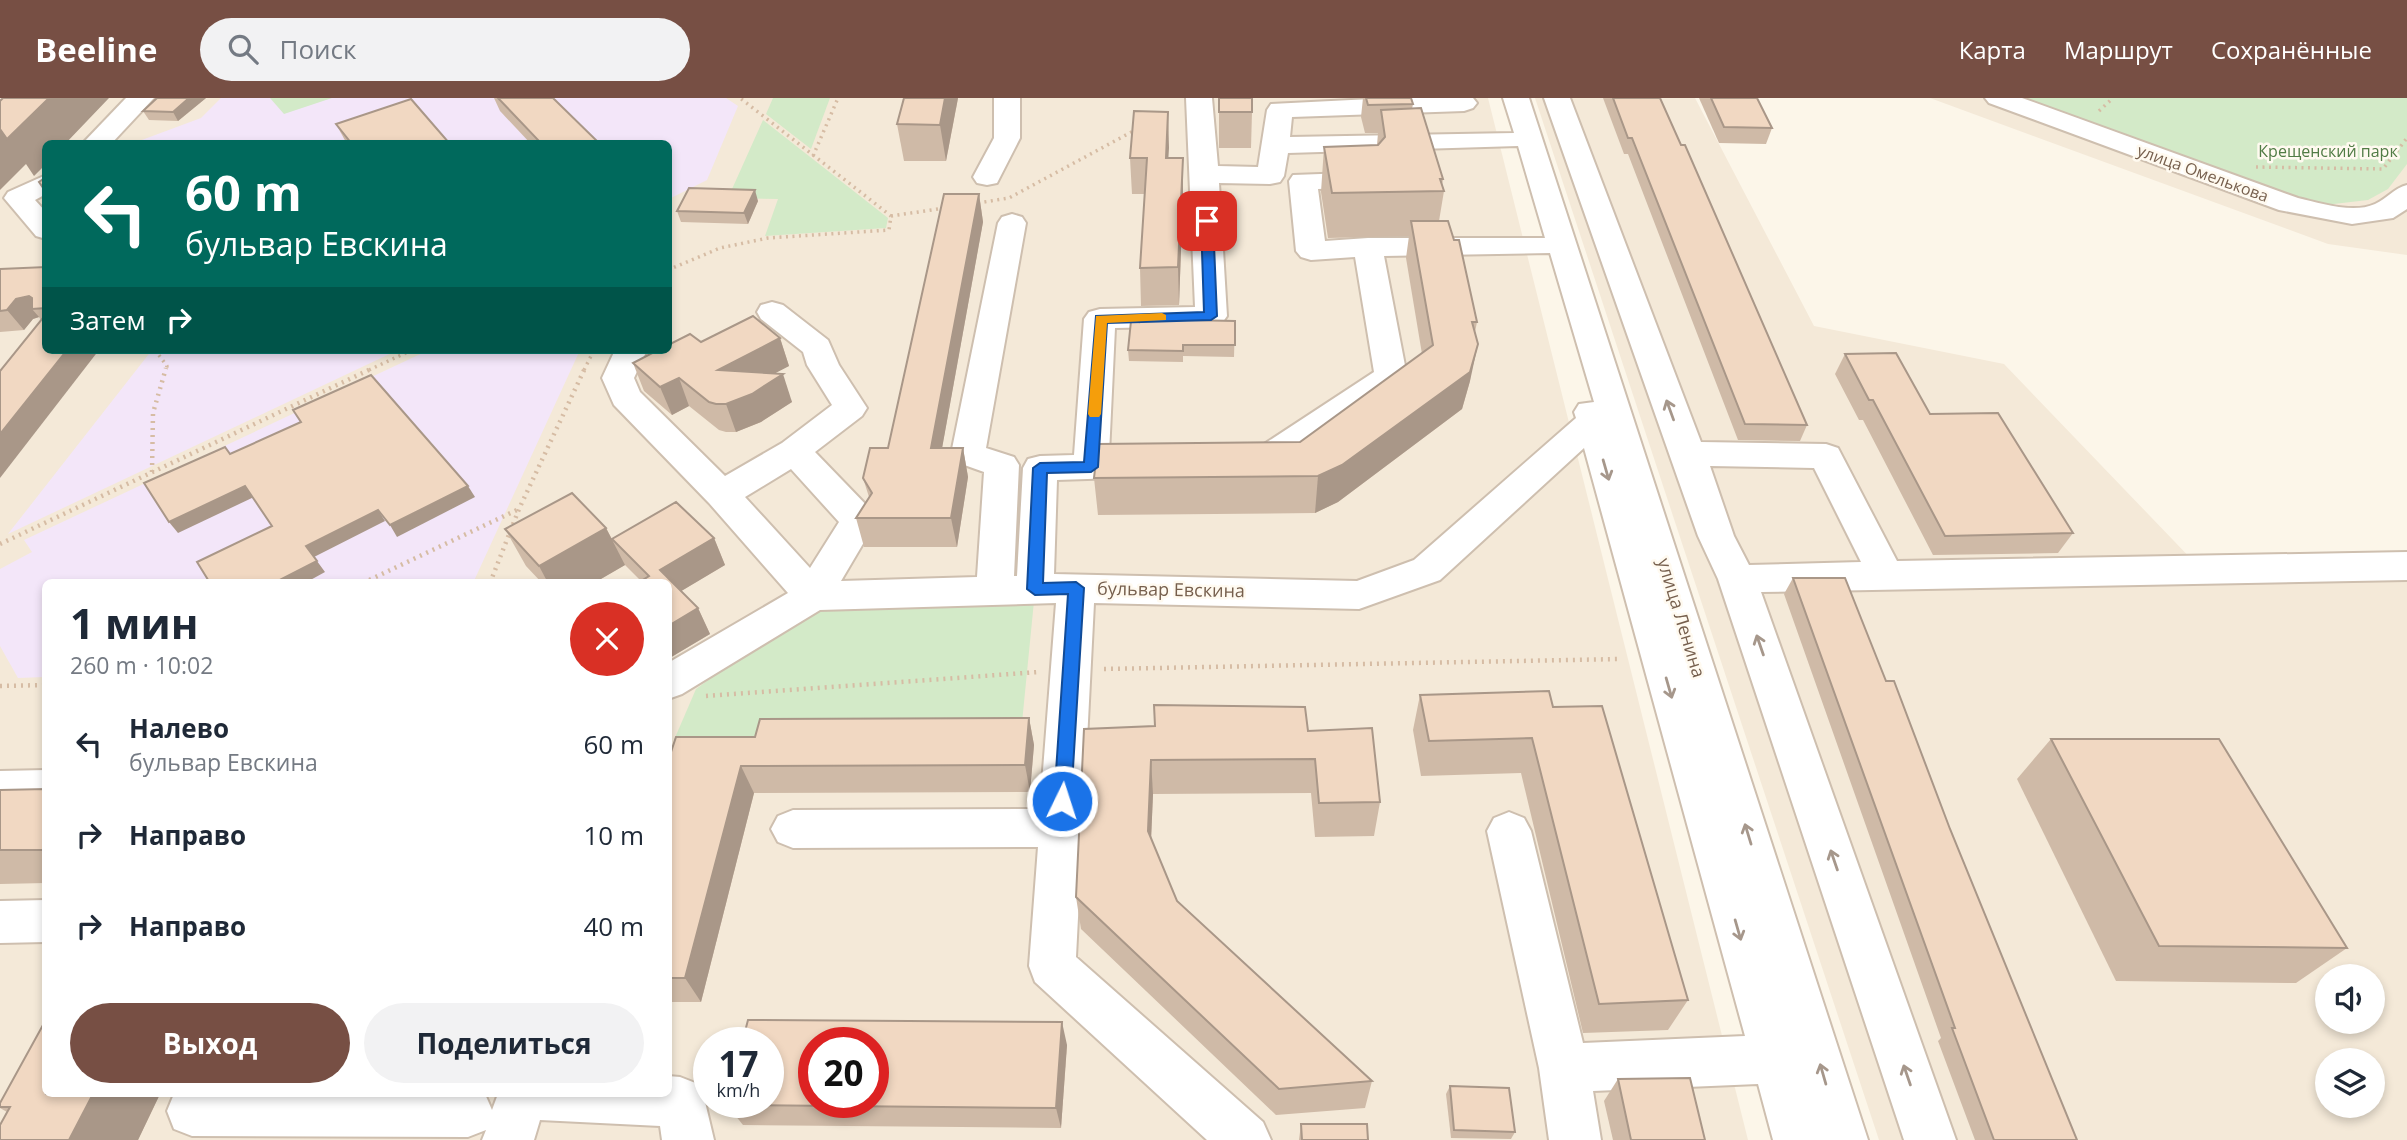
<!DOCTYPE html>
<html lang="ru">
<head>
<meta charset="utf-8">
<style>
  body { margin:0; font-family:"Open Sans",sans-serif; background:#f2f2f3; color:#1f2937; height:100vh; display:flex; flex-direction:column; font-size:26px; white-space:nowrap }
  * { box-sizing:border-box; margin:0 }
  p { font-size:23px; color:#747a83 }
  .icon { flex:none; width:38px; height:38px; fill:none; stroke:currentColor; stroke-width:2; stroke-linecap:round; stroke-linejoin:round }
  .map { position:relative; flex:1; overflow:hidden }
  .drawer { position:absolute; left:42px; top:481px; width:630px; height:518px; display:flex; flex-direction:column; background:#fff; border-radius:10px; box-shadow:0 4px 10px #0003 }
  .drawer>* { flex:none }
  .guide { position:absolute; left:42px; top:42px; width:630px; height:214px; border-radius:10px; box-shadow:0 4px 10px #0003; background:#00695c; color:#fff; overflow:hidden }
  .controls { position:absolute; left:2315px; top:866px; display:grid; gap:14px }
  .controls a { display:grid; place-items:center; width:70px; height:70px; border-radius:50%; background:#fff; box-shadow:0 4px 10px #0003; font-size:35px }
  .speed { position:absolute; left:693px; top:929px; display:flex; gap:14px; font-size:35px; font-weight:700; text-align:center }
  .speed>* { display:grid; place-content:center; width:91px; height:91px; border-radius:50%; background:#fff; box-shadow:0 4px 10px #0003; line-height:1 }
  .speed small { font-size:18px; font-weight:400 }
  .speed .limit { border:10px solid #d22; background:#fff; color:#111 }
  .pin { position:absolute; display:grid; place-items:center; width:60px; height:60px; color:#fff; margin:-30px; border-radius:14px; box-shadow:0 4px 10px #0006 }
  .me { position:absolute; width:77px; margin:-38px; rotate:4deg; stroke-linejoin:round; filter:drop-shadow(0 0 5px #0008) }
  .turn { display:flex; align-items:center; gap:24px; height:147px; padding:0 28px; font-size:32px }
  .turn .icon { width:91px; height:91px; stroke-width:2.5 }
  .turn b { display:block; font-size:49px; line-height:60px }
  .then { display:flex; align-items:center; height:66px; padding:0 28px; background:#0003; gap:14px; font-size:26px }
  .round { display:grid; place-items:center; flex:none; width:74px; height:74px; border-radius:37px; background:#f2f2f3 }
  .headline { display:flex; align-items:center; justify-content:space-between; height:119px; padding:0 28px }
  h1 { font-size:42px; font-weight:700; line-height:52px }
  .primary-button { display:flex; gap:14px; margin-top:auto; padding:14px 28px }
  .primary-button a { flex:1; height:80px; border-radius:42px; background:#774f44; color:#fff; font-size:28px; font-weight:700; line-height:80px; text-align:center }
  .primary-button a+a { background:#f2f2f3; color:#1f2937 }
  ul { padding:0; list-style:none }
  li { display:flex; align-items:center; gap:21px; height:91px; padding:0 28px }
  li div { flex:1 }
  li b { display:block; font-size:26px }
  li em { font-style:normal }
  header { display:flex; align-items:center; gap:42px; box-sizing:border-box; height:98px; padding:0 35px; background:#774f44; color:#fff }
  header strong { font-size:33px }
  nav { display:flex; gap:38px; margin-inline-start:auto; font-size:24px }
  .search { width:490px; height:63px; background:#f2f2f3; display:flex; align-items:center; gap:18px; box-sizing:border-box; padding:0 24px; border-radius:38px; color:#747a83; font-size:26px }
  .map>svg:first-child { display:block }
</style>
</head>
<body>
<header>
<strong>Beeline</strong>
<div class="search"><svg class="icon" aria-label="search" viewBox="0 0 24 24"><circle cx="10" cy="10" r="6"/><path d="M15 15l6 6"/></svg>Поиск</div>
<nav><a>Карта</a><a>Маршрут</a><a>Сохранённые</a></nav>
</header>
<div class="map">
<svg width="2407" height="1042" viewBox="0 0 2407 1042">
  <rect width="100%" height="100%" fill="#fcf6e9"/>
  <g fill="#f4e9d8" fill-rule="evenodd">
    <path d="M0,0H1488L1748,1042H0ZM46,46H668V252H46ZM46,485H668V996H46ZM709,945H768V1004H709ZM814,945H873V1004H814Z"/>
    <path d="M1535,0H1695L1814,228L2004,266L2198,468L2407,458V1042H1879ZM2328,878H2373V924H2328ZM2328,962H2373V1008H2328Z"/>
    <path d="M1930,0H2407V157L2328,146Z"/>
  </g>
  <g fill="#f3e6f9">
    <path d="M221,0H726L738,8L707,82L669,101L668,46H131L201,20Z"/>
    <path d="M152,252H398L8,436Z"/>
    <path d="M429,252H580L473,485H46L45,579L18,580L0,548V471L32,454L24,442Z"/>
  </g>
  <g fill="#d3eac8">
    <path d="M270,0H332L284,16Z"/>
    <path d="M773,0H830L811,51L766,16Z"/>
    <path d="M2016,0H2407V66L2388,91L2368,102L2325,107L2300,103Z"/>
    <path d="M763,22L888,120L886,130L765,138L778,101L728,100Z"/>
    <path d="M1034,503L1021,635L1016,640L674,642L696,591L814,504Z"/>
  </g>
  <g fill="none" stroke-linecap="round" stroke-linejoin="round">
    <defs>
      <g id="minor">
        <path d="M126,0H154L111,46H82Z"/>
        <path d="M994,0H1020V40L997,85L987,87L977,85L973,79L994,40Z"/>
        <path d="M1186,0H1212L1218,68L1258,69L1267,12L1271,6L1391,0H1473L1477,5L1473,10L1464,13L1292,19L1290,39L1514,35L1503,0H1529L1868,1042H1773L1758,986L1593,993L1601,1042H1549L1539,970L1487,733L1494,720L1509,714L1524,720L1531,733L1583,945L1745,938L1584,350L1440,482L1359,511L1094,505L1076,859L1263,1024L1271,1042H1207L1035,884L1029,868L1038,749L793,750L778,744L771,731L778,718L793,712L1040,711L1056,505L820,512L682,596L668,601V565L788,495L709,405L614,307L602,280L615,252H647L634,280L640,294L725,378L782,345L832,307L807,267L803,254L761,221L757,214L761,207L772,204L783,207L828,242L839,267L867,310L862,318L815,354L872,413L877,422L841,483L977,479L984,374L956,364L951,356L998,125L1002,119L1012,116L1022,119L1026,125L986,350L1014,359L1019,367L1014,478H1017L1023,370L1028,361L1040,358L1074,357L1084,221L1089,214L1100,211L1195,209ZM1518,48L1545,140H1368L1325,143L1318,91L1373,89L1377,83L1372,69L1362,67L1352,69L1348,75L1293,77L1289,83L1296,153L1301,159L1311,162L1355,159L1374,274L1255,352L1231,356L1226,364L1231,372C1246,377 1259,377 1274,372L1403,285L1407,278L1384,158L1550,155L1594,304L1579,306L1574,314L1576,320L1414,462L1357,483L1054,476L1057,382L1148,379L1160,375L1165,367L1160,359L1148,355L1109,356L1115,230L1211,228L1222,225L1227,218L1219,85L1270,86L1280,84L1284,78L1288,55ZM791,371L839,424L810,470L745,399Z"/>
        <path d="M1544,0H1570L1701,344L1826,346L1838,350L1897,463L2407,454V482L1761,494L1956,1042H1904L1718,481L1698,438ZM1710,368L1814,370L1861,464L1749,467L1734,438Z"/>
        <path d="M1985,0H2022L2298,100C2320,105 2353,116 2375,106C2387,101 2394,90 2407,87V111L2393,120L2352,126L2279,112L1989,5Z"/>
        <path d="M46,77V96L35,102L46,114V141L36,138L4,100L8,94Z"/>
        <path d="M46,672V708L0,709V673Z"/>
        <path d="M46,802V844L0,845V803Z"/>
        <path d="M668,978L680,979L698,986L705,1004L714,1042H662L660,1028L540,1022L534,1042H482L486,1032L468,1039L192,1038L174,1031L167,1013L174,996H485L492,1012L498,996H668Z"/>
      </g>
    </defs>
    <use href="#minor" stroke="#cebfaf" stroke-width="4"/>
    <g stroke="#d6bca4" stroke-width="3.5" stroke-dasharray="2 4.5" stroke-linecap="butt">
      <path d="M2099,13L2113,0"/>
      <path d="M813,58L838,0"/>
      <path d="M2256,69L2383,71L2407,40"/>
      <path d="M978,105L1009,100L1137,31"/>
      <path d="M891,118L945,110"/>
      <path d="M668,172L720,150L768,140L889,132L891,118L740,0"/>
      <path d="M155,252L167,268L166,272"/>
      <path d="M369,272L412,252"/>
      <path d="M584,272L594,252"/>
    </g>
    <g stroke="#d6bca4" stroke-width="4.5" stroke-dasharray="2 5" stroke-linecap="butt">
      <path d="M152,374L153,315L166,270"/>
      <path d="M0,446L373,270"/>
      <path d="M363,485L519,411"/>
      <path d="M490,485L519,411L585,270"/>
      <path d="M1104,571L1621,561"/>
      <path d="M0,588L46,587"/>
      <path d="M706,598L1039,574"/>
    </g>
    <use href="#minor" fill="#fff" fill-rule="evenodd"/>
  </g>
  <g fill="#cfbaa7">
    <path d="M157,0H206L178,23L149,22L143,13Z"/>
    <path d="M494,0H553L600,46H531L500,13Z"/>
    <path d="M958,0L946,63H904L897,26Z"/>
    <path d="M1219,0L1252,14L1251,50H1219Z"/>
    <path d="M1363,0H1411L1413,6L1412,11L1443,81L1442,88L1444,93L1439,123L1477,224L1475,234L1470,283L1462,311L1338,404L1315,415L1098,417L1094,380L1300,344L1422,256L1406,160L1409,138L1328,140L1321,94L1324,49L1377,47L1378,35H1365L1361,19Z"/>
    <path d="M1603,0H1660L1807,327L1800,343L1738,342L1628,56H1624Z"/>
    <path d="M1699,0H1757L1772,30L1766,46L1719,45Z"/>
    <path d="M1168,14V60L1183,97L1179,207L1141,208L1140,170L1145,96H1132L1130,60Z"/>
    <path d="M336,26L450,46H347Z"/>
    <path d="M979,96L983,124L942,350H963L968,379L957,449H864L856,420L869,399L863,380L888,350Z"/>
    <path d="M758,103L748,126L681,124L677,113Z"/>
    <path d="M46,169V252L41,222L39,219L33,221L24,232L0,234V171Z"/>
    <path d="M1235,223L1234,259L1183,258V264L1129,263L1128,252Z"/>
    <path d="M780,240L789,268L774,275L792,304L761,324L736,334H726L719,332L689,308L672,317L644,293L633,265L701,244Z"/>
    <path d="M1845,256L1930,316L2073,435L2058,455L1933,457L1863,322H1859L1835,276Z"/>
    <path d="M606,430L612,441L714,440L725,467L681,493L698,510L710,536L668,561V485L641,483L625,467L594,485H542L526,468L505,431Z"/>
    <path d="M1793,480L1886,583L2077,1042H1975L1938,943L1941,940L1784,496Z"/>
    <path d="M1420,597L1553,609L1688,902L1668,932L1583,935L1521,675L1421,678L1413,632Z"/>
    <path d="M1029,620L1034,647L1030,694L754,695L701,904H668V663L755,639Z"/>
    <path d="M1084,631L1308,633L1380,704L1374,738L1315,739L1311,695L1153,696L1151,740L1177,803L1372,983L1365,1010L1276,1017L1081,831L1076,799Z"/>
    <path d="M2051,641L2347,850L2296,885L2116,883L2017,681Z"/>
    <path d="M46,691V785L0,786V692Z"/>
    <path d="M1067,947L1061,1030L743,1027L727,1007Z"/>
    <path d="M1618,981L1705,1042H1613L1604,1003Z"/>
    <path d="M1450,988L1515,1034L1511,1041L1451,1040L1446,996Z"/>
    <path d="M160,996L138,1042H0L7,1014L0,1010V1005Z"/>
    <path d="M1301,1026L1368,1042H1299Z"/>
  </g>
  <g fill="#a99788">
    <path d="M49,0H109L65,46H46V66L34,78L26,66L0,92V31Z"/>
    <path d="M189,0H206L178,23L173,14Z"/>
    <path d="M945,0H958L946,63L940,27Z"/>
    <path d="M1168,14L1169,50L1166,96V60Z"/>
    <path d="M1183,60V97L1179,207L1178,169Z"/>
    <path d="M755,92L758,103L748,126L744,115Z"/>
    <path d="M979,96L983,124L937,378L931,350Z"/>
    <path d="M29,198L40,211H32L39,219L33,221L24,232L7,212L16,201Z"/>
    <path d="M780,240L789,268L728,300L718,272Z"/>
    <path d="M1478,246L1470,283L1462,311L1338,404L1315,415L1318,378Z"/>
    <path d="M67,252H99L0,380V336Z"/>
    <path d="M783,276L792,304L761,324L736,334L726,306Z"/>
    <path d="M679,280L689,308L672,317L660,289Z"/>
    <path d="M963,350L968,379L957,449L951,420Z"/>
    <path d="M245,388L254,399L178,435L169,424Z"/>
    <path d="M468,388L475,399L397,439L390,427Z"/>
    <path d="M378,412L385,423L314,459L325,474L305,485H274L306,448Z"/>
    <path d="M606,430L625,467L594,485H548L539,468Z"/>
    <path d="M714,440L725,467L673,498L660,472Z"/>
    <path d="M698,510L710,536L668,561V528Z"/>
    <path d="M1029,620L1034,647L1030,694L1025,667Z"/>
    <path d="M1151,662L1153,696L1150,766L1148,733Z"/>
    <path d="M741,668L754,695L701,904L685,880Z"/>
    <path d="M1062,924L1067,947L1061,1030L1056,1010Z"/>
    <path d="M93,996H160L138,1042H69Z"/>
  </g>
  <g fill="#f1d8c2" stroke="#a99788" stroke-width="2" fill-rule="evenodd">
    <path d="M3,0H49L7,41L0,31V3Z"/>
    <path d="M157,0H189L173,14L143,13Z"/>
    <path d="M498,0H553L600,46H535L540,44Z"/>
    <path d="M904,0H945L940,27L897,26Z"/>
    <rect x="1219" y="0" width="33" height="14"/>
    <path d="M1366,0H1411L1413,6L1368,7Z"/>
    <path d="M1613,0H1660L1681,47H1685L1807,327L1745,326L1632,40H1628Z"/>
    <path d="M1711,0H1757L1772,30L1724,29Z"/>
    <path d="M411,1L450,46H352L336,26Z"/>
    <path d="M1421,10L1443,81H1440L1444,93L1332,95L1324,49L1378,47L1385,39L1381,12Z"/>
    <path d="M1134,13L1168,14L1166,60H1183L1178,169L1140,170L1147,60H1130Z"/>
    <path d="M46,79V94L39,84Z"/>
    <path d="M689,90L755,92L744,115L677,113Z"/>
    <path d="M944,96H979L931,350H963L951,420H856L872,395L863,380L870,350H888Z"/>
    <path d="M1411,123H1448L1454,142H1459L1477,224H1472L1478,246L1470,274L1342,367L1318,378L1094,380L1098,346L1300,344L1433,247Z"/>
    <path d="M46,169V210L32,211V200L29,198L16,201L7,212L0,213V171Z"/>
    <path d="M46,216V252H67L0,336V273Z"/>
    <path d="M753,218L780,240L718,272L783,276L752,296L726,306H716L709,304L679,280L660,289L633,265L658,252H668V247L690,236L701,244Z"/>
    <path d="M1139,221L1235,223V247H1183V253L1128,252L1131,223L1139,224Z"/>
    <path d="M1896,255L1930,316L1998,315L2073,435L1945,438L1873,302H1869L1845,256Z"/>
    <path d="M371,277L468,388L390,427L378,412L306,448L317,463L274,485H210L197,464L272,428L245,388L169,424L144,385L225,349L230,356L301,324L293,312Z"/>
    <path d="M572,395L606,430L539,468L505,431Z"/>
    <path d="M676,404L714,440L660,472L698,510L668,528V485H638L649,478L612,441Z"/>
    <path d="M1793,480H1845L1886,583H1894L1950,731L2077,1042H1994L1952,930H1955Z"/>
    <path d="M1549,593L1553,609L1602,608L1688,902L1599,906L1532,640L1429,643L1420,597Z"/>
    <path d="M1154,607L1305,609L1308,633L1372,630L1380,704L1319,705L1315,661L1151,662L1148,733L1177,803L1372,983L1279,991L1076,799L1084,631L1155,628Z"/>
    <path d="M1029,620L1025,667L741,668L685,880H668V663L676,639H755L760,621Z"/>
    <path d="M2051,641H2219L2347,850L2159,848Z"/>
    <path d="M46,691V752H0V692Z"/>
    <path d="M748,922L1062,924L1056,1010L727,1007L728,1004H768V945H742ZM814,945H873V1004H814Z"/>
    <path d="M43,927H46V996H93L69,1042H0V1027L10,1009H0V1005Z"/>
    <path d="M1690,980L1705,1042H1631L1618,981Z"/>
    <path d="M1450,988L1509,990L1515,1034L1454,1032Z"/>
    <path d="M1301,1026H1367L1368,1042H1302Z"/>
  </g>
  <defs><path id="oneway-shaft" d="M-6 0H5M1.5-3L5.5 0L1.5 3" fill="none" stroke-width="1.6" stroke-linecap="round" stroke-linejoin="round" transform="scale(1.75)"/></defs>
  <g stroke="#a6978b">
    <use href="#oneway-shaft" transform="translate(1670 312) rotate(-110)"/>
    <use href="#oneway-shaft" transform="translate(1606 372) rotate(74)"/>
    <use href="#oneway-shaft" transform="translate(1760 547) rotate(-109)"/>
    <use href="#oneway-shaft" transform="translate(1669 590) rotate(74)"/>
    <use href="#oneway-shaft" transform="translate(1748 736) rotate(-107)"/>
    <use href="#oneway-shaft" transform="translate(1834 762) rotate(-109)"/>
    <use href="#oneway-shaft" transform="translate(1738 832) rotate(74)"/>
    <use href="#oneway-shaft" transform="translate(1823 976) rotate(-106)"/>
    <use href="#oneway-shaft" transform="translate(1907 977) rotate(-109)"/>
  </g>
  <path fill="#1a73e8" stroke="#114b97" stroke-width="2" d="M1207,120L1213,123L1217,218L1211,222L1107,225L1098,369L1091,374L1047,375L1043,485L1076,484L1084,490L1071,703L1069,709L1062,711L1056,709L1054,703L1068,496L1035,497L1027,491L1033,370L1040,365L1084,364L1096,218L1204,214L1201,123Z"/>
  <path fill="#f59e0b" d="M1162,215L1166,217V222L1107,225L1101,316L1099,319H1090L1088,316L1096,218Z"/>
  <g text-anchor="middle" stroke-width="5" stroke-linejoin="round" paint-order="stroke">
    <g font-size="16" fill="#517c45" stroke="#fffaf0">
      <text x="2328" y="59">Крещенский парк</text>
    </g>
    <g font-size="16" fill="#765f4d" stroke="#fffaf0">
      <text transform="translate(2203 75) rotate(20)" y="6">улица Омелькова</text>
    </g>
    <g font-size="18" fill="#765f4d" stroke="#fffaf0">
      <text transform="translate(1171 492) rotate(1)" y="6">бульвар Евскина</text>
      <text transform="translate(1681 520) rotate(73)" y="6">улица Ленина</text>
    </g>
  </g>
</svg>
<div class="controls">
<a><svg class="icon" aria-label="sound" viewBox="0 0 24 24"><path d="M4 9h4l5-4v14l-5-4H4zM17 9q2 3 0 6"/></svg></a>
<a><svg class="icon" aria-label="layers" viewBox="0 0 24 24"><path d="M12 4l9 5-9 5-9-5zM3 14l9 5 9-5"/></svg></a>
</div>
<div class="speed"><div>17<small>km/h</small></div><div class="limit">20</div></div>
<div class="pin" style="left:1207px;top:123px;background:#d93025"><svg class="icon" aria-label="arrive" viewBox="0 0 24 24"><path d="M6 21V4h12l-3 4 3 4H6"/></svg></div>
<svg class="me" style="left:1062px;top:703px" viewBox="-20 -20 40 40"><circle r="17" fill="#1a73e8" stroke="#fff" stroke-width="3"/><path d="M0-11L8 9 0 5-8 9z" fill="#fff"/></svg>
<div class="guide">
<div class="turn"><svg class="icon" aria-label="left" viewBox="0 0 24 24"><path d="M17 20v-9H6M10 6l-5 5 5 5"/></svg><div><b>60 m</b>бульвар Евскина</div></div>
<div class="then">Затем<svg class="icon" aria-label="right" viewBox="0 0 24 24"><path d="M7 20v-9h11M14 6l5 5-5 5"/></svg></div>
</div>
<section class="drawer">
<div class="headline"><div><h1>1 мин</h1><p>260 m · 10:02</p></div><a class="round" style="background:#d93025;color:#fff"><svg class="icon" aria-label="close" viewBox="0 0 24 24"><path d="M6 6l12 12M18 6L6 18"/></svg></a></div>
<ul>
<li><svg class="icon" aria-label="left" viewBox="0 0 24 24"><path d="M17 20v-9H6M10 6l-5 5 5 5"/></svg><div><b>Налево</b><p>бульвар Евскина</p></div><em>60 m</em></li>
<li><svg class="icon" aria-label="right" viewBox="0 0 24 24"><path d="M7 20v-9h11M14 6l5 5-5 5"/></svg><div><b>Направо</b></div><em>10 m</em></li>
<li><svg class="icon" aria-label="right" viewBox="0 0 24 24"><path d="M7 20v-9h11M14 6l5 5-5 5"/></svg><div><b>Направо</b></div><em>40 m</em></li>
</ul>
<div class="primary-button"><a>Выход</a><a>Поделиться</a></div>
</section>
</div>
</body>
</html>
